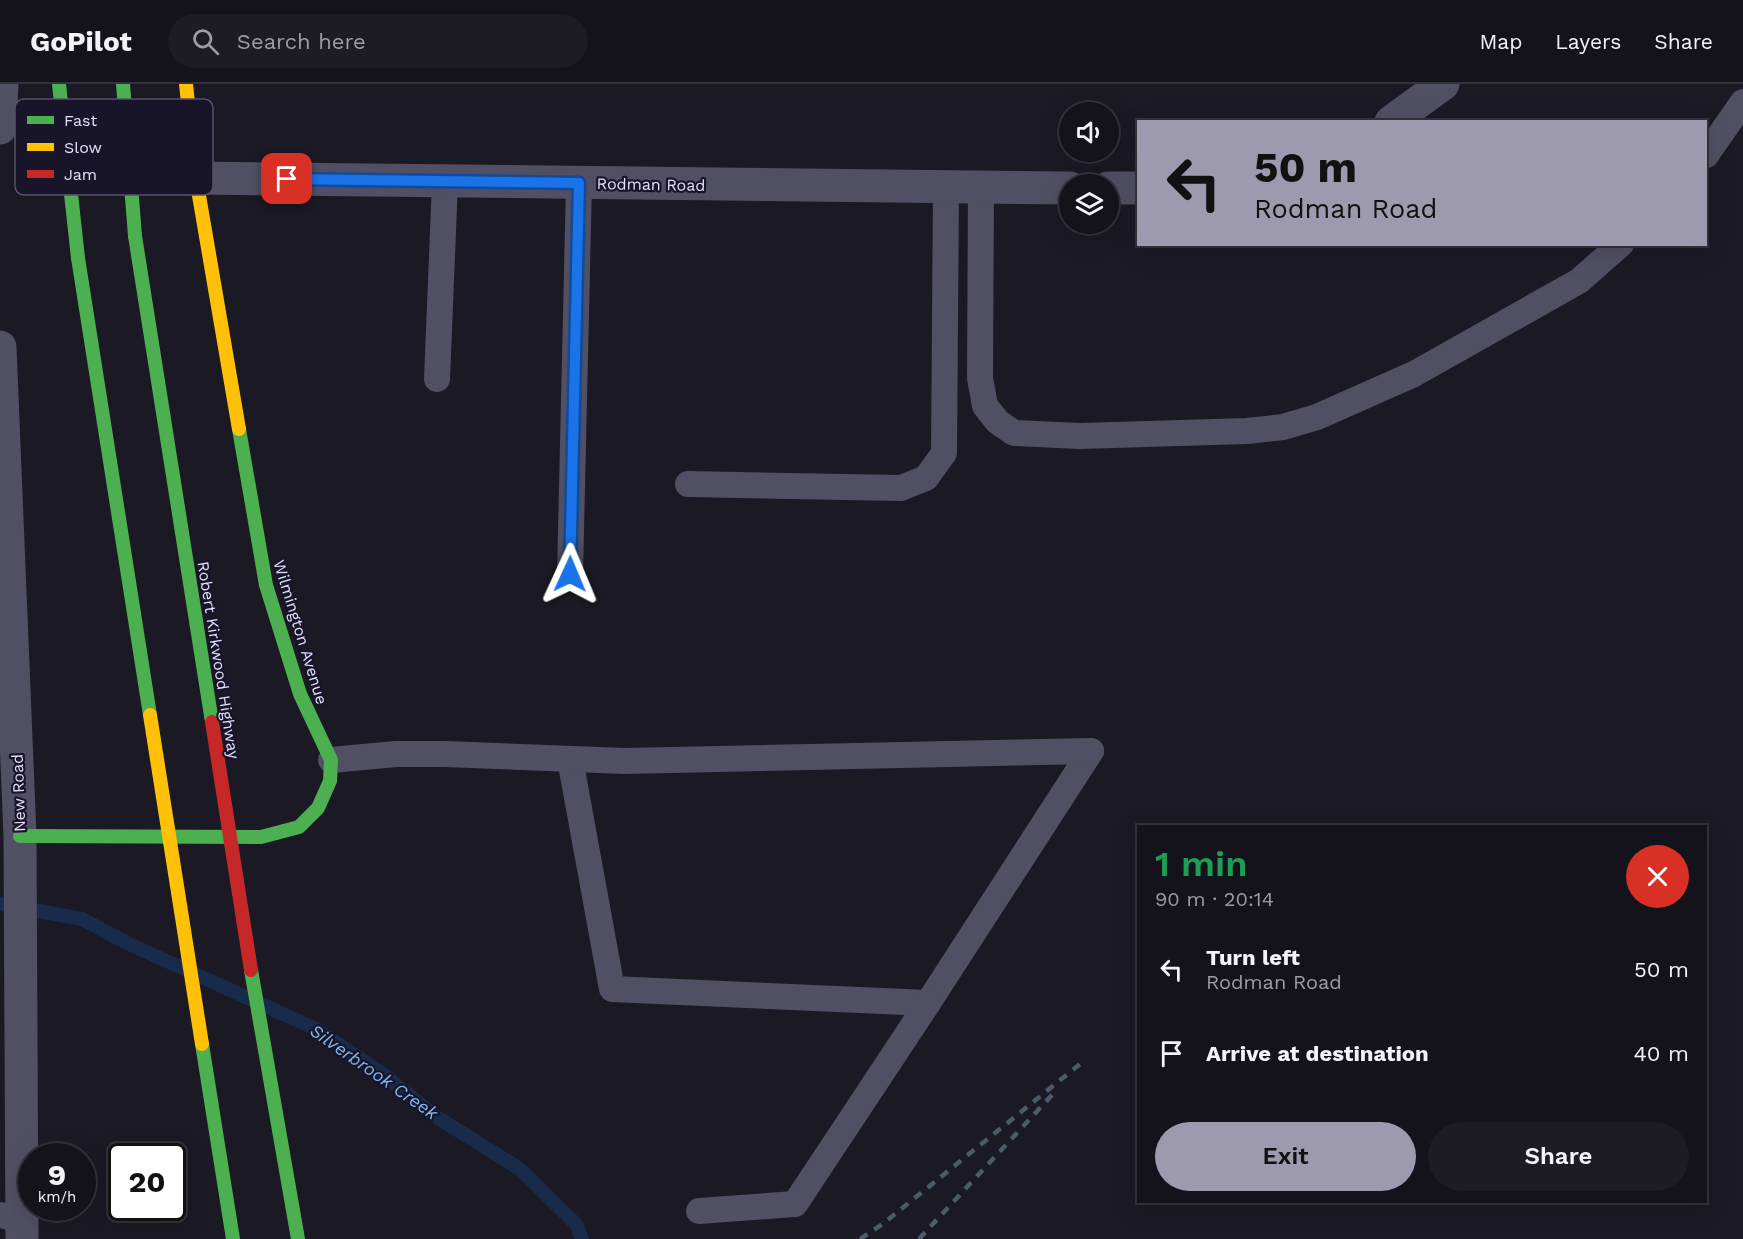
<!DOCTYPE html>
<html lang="en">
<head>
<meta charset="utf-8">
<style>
  body { margin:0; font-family:"Work Sans",sans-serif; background:#1d1c24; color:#f1f3f6; height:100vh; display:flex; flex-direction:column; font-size:22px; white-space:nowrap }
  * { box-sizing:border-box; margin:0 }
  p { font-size:20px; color:#9d9ea3 }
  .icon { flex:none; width:33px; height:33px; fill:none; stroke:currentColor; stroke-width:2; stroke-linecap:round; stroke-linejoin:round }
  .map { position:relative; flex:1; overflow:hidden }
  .details { position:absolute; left:1137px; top:741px; width:570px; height:378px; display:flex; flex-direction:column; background:#14131b; border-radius:0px; box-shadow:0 6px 24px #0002,0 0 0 2px #33323a }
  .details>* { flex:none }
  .top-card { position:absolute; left:1137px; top:36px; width:570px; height:126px; border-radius:0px; box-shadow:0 6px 24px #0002,0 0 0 2px #33323a; background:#9d9ab0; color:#111; overflow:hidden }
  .controls { position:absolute; left:1059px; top:18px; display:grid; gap:12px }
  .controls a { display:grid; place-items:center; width:60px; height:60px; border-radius:50%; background:#14131b; box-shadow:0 6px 24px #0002,0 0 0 2px #33323a; font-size:30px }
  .speed { position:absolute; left:18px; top:1059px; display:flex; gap:12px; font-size:30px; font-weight:700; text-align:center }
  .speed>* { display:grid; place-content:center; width:78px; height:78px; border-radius:50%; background:#14131b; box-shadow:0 6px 24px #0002,0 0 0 2px #33323a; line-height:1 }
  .speed small { font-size:15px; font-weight:400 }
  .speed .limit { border:3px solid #111; border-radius:9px; background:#fff; color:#111 }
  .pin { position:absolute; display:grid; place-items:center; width:51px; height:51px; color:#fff; margin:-26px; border-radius:12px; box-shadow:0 3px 9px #0006 }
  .me { position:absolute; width:66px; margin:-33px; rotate:1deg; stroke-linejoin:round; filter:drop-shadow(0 0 4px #0008) }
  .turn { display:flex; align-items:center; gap:21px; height:126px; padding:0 18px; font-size:27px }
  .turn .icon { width:78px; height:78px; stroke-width:2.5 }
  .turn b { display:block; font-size:42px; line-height:51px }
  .round { display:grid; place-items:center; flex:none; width:63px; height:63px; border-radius:32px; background:#1d1c24 }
  .head { display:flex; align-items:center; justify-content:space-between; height:102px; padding:0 18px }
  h1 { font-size:36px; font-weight:600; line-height:45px; color:#1e9e55 }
  .button { display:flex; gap:12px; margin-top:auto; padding:12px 18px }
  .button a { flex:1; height:69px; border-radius:36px; background:#9d9ab0; color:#111; font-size:24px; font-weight:600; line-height:69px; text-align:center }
  .button a+a { background:#1d1c24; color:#f1f3f6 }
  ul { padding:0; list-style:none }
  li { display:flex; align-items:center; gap:18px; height:84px; padding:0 18px }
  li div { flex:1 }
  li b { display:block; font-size:22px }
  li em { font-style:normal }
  header { display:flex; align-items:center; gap:36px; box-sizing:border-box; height:84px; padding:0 30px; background:#14131b; border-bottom:2px solid #33323a }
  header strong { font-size:28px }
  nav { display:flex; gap:33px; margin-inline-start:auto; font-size:21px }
  .search { width:420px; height:54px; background:#1d1c24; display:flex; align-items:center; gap:15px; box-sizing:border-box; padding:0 21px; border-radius:33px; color:#9d9ea3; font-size:22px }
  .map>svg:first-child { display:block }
</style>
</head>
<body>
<header>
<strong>GoPilot</strong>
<div class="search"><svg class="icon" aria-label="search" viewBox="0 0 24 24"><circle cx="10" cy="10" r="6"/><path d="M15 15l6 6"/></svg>Search here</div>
<nav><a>Map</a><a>Layers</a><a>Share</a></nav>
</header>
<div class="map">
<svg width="1743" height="1155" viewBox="0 0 1743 1155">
  <rect width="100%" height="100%" fill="#1b1924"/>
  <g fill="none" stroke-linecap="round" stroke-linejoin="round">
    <path stroke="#192b4a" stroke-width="14" d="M0,820L82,835L127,859L316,945L383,990L435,1032L520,1085L577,1141L582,1155"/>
    <g stroke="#514f63" stroke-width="26">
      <path d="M1706,71L1743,18"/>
      <path d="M981,104L980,294L985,322L998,338L1014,349L1080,352L1247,347L1283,343L1317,333L1414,290L1579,197L1621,160"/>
      <path d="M437,295L445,98"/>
      <path d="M688,400L901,404L926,394L944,369L946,103"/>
      <path d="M570,490L579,99"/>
      <path d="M570,675L612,905L928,919L1091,667"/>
      <path d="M331,676L396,670H445L625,677L1091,667"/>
      <path d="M699,1127L795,1120L928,919"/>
      <path d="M0,1131L22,1136"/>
    </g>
    <g stroke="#514f63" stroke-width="33">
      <path d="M1391,38L1443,0"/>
      <path d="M0,44L2,0"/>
      <path d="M196,94L1070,104"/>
      <path d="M1108,104H1138"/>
      <path d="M0,263L20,752L22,1155"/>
    </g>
    <g stroke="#4caf50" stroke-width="14">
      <path d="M59,0L78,174"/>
      <path d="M123,0L135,152"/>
      <path d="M20,752L261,753L299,743L318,724L330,697L331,676L300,610L266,501L239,345"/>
    </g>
    <path stroke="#ffc107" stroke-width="14" d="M186,0L196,94L239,345"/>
    <g stroke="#4b5b6a" stroke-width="4.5" stroke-dasharray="9 8" stroke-linecap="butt">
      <path d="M860,1155L884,1139L1085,976"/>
      <path d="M919,1155L1052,1011"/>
    </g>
    <g stroke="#4caf50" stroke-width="14">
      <path d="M135,152L212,638"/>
      <path d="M78,174L150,631"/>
      <path d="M251,886L298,1155"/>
      <path d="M202,960L233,1155"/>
    </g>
    <path stroke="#ffc107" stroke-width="14" d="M150,631L202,960"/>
    <path stroke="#c62828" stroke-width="14" d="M212,638L251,886"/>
  </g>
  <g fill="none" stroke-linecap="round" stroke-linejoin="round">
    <defs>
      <path id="route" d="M287,95L579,99L570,490"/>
    </defs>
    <use href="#route" stroke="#114b97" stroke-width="15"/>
    <use href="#route" stroke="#1a73e8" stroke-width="10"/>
  </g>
  <g text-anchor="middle" stroke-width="4.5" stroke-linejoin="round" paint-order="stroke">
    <g font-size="16" fill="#e3e0fb" stroke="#181429">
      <text transform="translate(651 100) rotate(1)" y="6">Rodman Road</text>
      <text transform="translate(301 548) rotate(73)" y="6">Wilmington Avenue</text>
      <text transform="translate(219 576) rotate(81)" y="6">Robert Kirkwood Highway</text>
      <text transform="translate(18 709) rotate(-92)" y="6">New Road</text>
    </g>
    <g font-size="18" font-style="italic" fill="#7cb9ed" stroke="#181429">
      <text transform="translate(374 988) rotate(35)" y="6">Silverbrook Creek</text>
    </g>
  </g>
  <rect x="15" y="15" width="198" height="96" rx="9" fill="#181429" stroke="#555168" stroke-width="1.5"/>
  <rect x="27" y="32" width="27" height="8" fill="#4caf50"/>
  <rect x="27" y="59" width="27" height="8" fill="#ffc107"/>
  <rect x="27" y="86" width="27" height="8" fill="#c62828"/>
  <g font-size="16" fill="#e3e0fb">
    <text x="64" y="42">Fast</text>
    <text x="64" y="69">Slow</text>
    <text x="64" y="96">Jam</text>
  </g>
</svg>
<div class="controls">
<a><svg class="icon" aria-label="sound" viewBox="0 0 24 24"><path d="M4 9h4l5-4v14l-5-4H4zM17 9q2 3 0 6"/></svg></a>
<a><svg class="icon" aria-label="layers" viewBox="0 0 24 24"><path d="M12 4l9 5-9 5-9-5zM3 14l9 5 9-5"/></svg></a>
</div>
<div class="speed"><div>9<small>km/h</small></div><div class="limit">20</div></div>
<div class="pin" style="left:287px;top:95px;background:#d93025"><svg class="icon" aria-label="arrive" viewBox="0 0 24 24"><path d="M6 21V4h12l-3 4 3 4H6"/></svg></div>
<svg class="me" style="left:570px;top:490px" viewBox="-20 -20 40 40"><path d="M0-17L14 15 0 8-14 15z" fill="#1a73e8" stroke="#fff" stroke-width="4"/></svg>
<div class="top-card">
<div class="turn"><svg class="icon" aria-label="left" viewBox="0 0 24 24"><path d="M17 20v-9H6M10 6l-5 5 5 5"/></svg><div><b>50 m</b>Rodman Road</div></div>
</div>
<section class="details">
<div class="head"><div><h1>1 min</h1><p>90 m · 20:14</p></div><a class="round" style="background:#d93025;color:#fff"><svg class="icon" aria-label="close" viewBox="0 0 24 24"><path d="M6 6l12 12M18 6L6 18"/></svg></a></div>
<ul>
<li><svg class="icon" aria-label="left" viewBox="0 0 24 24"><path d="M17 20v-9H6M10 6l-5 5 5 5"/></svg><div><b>Turn left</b><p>Rodman Road</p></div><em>50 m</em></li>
<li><svg class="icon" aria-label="arrive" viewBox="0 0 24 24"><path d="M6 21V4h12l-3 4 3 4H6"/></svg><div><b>Arrive at destination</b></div><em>40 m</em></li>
</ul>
<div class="button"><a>Exit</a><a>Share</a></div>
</section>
</div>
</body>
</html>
